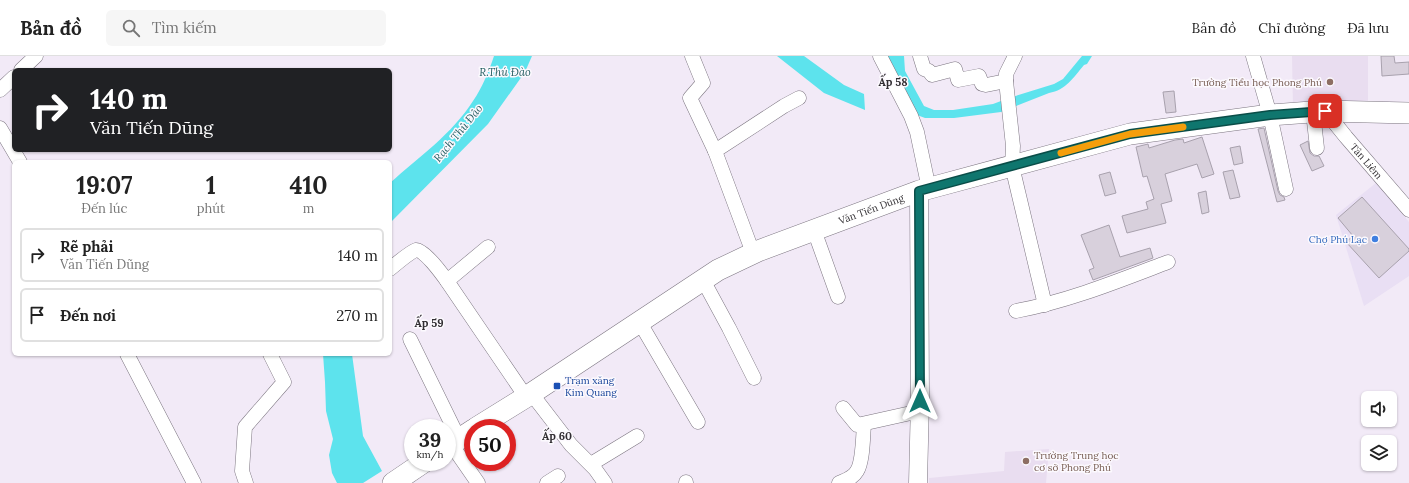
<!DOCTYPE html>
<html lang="vi">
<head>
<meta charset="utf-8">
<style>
  body { margin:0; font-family:Lora,serif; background:#f6f6f6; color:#222; height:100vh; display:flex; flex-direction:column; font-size:15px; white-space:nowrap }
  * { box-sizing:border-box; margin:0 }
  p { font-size:13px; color:#767676 }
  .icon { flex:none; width:22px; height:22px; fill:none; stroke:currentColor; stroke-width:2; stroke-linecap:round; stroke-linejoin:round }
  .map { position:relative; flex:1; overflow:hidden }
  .details { position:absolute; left:12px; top:104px; width:380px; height:196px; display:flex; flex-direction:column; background:#fff; border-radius:6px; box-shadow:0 1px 3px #0004 }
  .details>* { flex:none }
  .hud { position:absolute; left:12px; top:12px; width:380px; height:84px; border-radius:6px; box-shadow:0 1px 3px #0004; background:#202124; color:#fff; overflow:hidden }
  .fabs { position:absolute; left:1361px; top:335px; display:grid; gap:8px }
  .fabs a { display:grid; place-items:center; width:36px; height:36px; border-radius:6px; background:#fff; box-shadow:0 1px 3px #0004; font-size:20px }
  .speed { position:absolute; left:404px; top:363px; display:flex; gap:8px; font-size:20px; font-weight:700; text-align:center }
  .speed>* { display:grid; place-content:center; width:52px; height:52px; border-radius:50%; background:#fff; box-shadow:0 1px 3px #0004; line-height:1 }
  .speed small { font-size:10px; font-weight:400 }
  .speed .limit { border:6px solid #d22; background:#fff; color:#111 }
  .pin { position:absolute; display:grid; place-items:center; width:34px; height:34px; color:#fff; margin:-17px; border-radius:8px; box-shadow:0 2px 6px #0006 }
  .me { position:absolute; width:44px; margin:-22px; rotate:0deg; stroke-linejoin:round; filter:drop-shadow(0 0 3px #0008) }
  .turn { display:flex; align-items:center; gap:14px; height:84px; padding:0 12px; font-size:18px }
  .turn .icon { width:52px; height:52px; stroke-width:2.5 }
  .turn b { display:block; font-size:28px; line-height:34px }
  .eta { display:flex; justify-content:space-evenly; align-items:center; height:68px; text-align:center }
  .eta b { font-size:24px; font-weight:800; line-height:28px }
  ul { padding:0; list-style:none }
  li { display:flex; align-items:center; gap:12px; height:54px; margin:0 8px 6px; padding:0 4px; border:2px solid #e0e0e0; border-radius:6px }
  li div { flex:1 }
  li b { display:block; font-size:15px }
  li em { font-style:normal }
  header { display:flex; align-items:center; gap:24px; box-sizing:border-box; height:56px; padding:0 20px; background:#fff; border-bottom:1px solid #e0e0e0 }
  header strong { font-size:19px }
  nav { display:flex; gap:22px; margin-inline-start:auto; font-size:14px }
  .search { width:280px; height:36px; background:#f6f6f6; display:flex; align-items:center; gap:10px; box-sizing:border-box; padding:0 14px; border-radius:6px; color:#767676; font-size:15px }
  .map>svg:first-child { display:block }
</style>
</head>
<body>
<header>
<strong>Bản đồ</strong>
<div class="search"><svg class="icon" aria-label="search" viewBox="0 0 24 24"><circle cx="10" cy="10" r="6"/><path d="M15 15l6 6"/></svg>Tìm kiếm</div>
<nav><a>Bản đồ</a><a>Chỉ đường</a><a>Đã lưu</a></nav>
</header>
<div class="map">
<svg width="1409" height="427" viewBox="0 0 1409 427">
  <rect width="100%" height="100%" fill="#f2eaf7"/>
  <path fill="#e9dff4" d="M1376,127L1409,166V220L1364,250L1336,159Z"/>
  <g fill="#e9ddf0">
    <path d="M1292,0H1368V52H1293Z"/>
    <path d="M1049,393L1046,427H929V422L1004,415L1005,396Z"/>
  </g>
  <g fill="#5de3ed">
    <path d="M494,0H532L525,16L488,68L390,167V127C419,101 452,78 473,45C482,32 489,15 494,0Z"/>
    <path d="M777,0H804L844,29L864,38L865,54L824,37Z"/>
    <path d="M886,0H904L905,15L924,50L934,54H953L993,48L1009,42L1054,28L1063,23L1082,0H1092L1087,8L1084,9C1073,22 1066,34 1049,37L1001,56L954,62H925L917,59Z"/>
    <path d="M323,298H352L363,380L382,415L363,427H337L332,417L329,399L333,383L326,355L325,326Z"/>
  </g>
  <g fill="#d8d0dc" stroke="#a8a1ad">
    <path d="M1381,0H1394L1395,7L1409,6V18L1382,20Z"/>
    <path d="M1174,35L1176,56L1166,57L1163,36Z"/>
    <path d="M1264,72L1278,135L1280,139L1284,141L1285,144L1277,146L1258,73Z"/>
    <path d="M1202,81L1214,118L1202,122L1197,108L1165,118L1172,145L1161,148L1166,167L1127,177L1122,160L1148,153L1146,146L1154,143L1147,120L1143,121L1136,91L1148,88L1149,92L1175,84L1183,83L1184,87Z"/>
    <path d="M1308,85L1310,97L1314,100H1319L1324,110L1312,115L1300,89Z"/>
    <path d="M1240,90L1243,107L1234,109L1230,92Z"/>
    <path d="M1233,114L1240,141L1230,143L1223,116Z"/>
    <path d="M1110,116L1116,137L1105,140L1099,119Z"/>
    <path d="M1206,135L1209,156L1202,158L1198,137Z"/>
    <path d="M1362,141L1409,193V195L1379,222L1346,186L1353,180L1338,162Z"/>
    <path d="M1109,169L1120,201L1150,192L1153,202L1093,224L1089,214L1094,212L1081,179Z"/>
  </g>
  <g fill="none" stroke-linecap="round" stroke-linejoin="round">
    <defs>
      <g id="minor">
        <path d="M692,0L703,27L690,42L715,95"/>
        <path d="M880,0L911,60L917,76L929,133"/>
        <path d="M920,0L924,13L929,15L932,19L955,13L958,24L979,20L982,28L986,29L1006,25"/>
        <path d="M1015,0L1006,18V25L1013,90L1012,110L1045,249"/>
        <path d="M1253,0L1270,59L1286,133"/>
        <path d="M21,14L36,0"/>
        <path d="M0,34L14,21"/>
        <path id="s1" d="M1325,55L1346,81L1409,154"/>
        <path d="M1313,56L1317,92"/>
        <path d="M0,72L20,106"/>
        <path d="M814,174L838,241"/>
        <path d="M488,191L447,225L526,341"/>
        <path d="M753,197L715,95L784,50L799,42"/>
        <path d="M390,213C396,208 410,196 416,194C424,193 442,218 447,225"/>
        <path d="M703,224L729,272L754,322"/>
        <path d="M1016,255C1069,245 1118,225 1168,206"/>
        <path d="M639,265L698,366"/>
        <path d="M410,283L459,383"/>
        <path d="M127,298L194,427"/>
        <path d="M531,337L571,389L595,413L605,427"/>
        <path d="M843,352L857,369L920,355"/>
        <path d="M451,388L478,427"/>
        <path d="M591,408L637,380"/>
        <path d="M686,426V427"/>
        <path d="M246,427L242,415L245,371L284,326L270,298"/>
        <path d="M547,427L558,420"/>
        <path d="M839,427C846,424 853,422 857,415C863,406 863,380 864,368"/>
      </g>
      <path id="major" d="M918,427L920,345L919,135"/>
      <g id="highway">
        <path id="s2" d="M476,372L526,341L718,214L758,195L919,135L1130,78L1270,59L1325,55L1409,57"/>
        <path d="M447,391L473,374"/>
        <path d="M393,427L424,406"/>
      </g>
    </defs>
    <use href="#minor" stroke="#7c7580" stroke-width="15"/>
    <use href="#major" stroke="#7c7580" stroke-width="19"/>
    <use href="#highway" stroke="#7c7580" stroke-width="22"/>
    <use href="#minor" stroke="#fff" stroke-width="14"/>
    <use href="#major" stroke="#fff" stroke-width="18"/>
    <use href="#highway" stroke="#fff" stroke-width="21"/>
  </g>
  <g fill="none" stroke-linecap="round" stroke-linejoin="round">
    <defs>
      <path id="route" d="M920,345L919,135L1130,78L1270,59L1325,55"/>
    </defs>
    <use href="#route" stroke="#0a4d48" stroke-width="10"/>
    <use href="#route" stroke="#0f766e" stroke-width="7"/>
    <path stroke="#f59e0b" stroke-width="7" d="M1061,97L1130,78L1183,71"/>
  </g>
  <g fill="#8d6e63" stroke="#fcf9fe" stroke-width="1.5">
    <circle cx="1330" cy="26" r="4"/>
    <circle cx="1026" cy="405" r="4"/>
  </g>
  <circle fill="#3f7fe0" stroke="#fcf9fe" stroke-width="1.5" cx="1375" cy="183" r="4"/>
  <rect fill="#1a4fb4" stroke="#fcf9fe" stroke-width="1.5" x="553" y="326" width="8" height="8" rx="2"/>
  <g text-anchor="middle" stroke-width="3" stroke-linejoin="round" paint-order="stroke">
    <g font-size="10" fill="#785e54" stroke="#fcf9fe" text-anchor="end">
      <text x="1322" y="30">Trường Tiểu học Phong Phú</text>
      <text x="1034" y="403" text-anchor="start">Trường Trung học<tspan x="1034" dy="12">cơ sở Phong Phú</tspan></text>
    </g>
    <g font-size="10" fill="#312e32" stroke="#fcf9fe">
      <text dy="4" stroke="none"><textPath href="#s1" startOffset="65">Tân Liêm</textPath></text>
      <text dy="4" stroke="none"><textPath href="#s2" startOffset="454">Văn Tiến Dũng</textPath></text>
    </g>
    <g font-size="10" fill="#366cbe" stroke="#fcf9fe" text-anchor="end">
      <text x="1367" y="187">Chợ Phú Lạc</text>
    </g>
    <g font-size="10" fill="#164399" stroke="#fcf9fe" text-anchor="start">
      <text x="565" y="328">Trạm xăng<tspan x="565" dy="12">Kim Quang</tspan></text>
    </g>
    <g font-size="11" font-style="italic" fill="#286064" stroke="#fcf9fe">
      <text x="505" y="20">R.Thú Đào</text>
      <text transform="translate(458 77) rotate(-51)" y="4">Rạch Thủ Đảo</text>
    </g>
    <g font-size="11" font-weight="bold" fill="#312e32" stroke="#fcf9fe">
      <text x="893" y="30">Ấp 58</text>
      <text x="429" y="271">Ấp 59</text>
      <text x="557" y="384">Ấp 60</text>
    </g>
  </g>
</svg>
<div class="fabs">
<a><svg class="icon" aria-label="sound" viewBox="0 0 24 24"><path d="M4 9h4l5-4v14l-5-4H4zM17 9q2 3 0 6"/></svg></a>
<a><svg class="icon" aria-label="layers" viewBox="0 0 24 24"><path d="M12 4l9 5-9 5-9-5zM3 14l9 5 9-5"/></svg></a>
</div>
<div class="speed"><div>39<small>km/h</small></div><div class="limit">50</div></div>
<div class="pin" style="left:1325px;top:55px;background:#d93025"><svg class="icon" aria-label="arrive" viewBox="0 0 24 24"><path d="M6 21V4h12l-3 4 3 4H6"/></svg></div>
<svg class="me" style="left:920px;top:345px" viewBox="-20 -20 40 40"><path d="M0-17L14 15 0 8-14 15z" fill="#0f766e" stroke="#fff" stroke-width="4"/></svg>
<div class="hud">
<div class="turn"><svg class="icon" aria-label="right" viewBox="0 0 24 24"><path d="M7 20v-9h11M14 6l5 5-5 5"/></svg><div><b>140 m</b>Văn Tiến Dũng</div></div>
</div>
<section class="details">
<div class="eta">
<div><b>19:07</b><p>Đến lúc</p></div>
<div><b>1</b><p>phút</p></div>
<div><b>410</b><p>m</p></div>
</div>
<ul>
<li><svg class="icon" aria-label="right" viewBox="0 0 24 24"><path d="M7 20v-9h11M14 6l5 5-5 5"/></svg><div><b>Rẽ phải</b><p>Văn Tiến Dũng</p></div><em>140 m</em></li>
<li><svg class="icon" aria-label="arrive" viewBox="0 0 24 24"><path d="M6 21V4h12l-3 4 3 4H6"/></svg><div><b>Đến nơi</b></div><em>270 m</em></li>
</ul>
</section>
</div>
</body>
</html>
